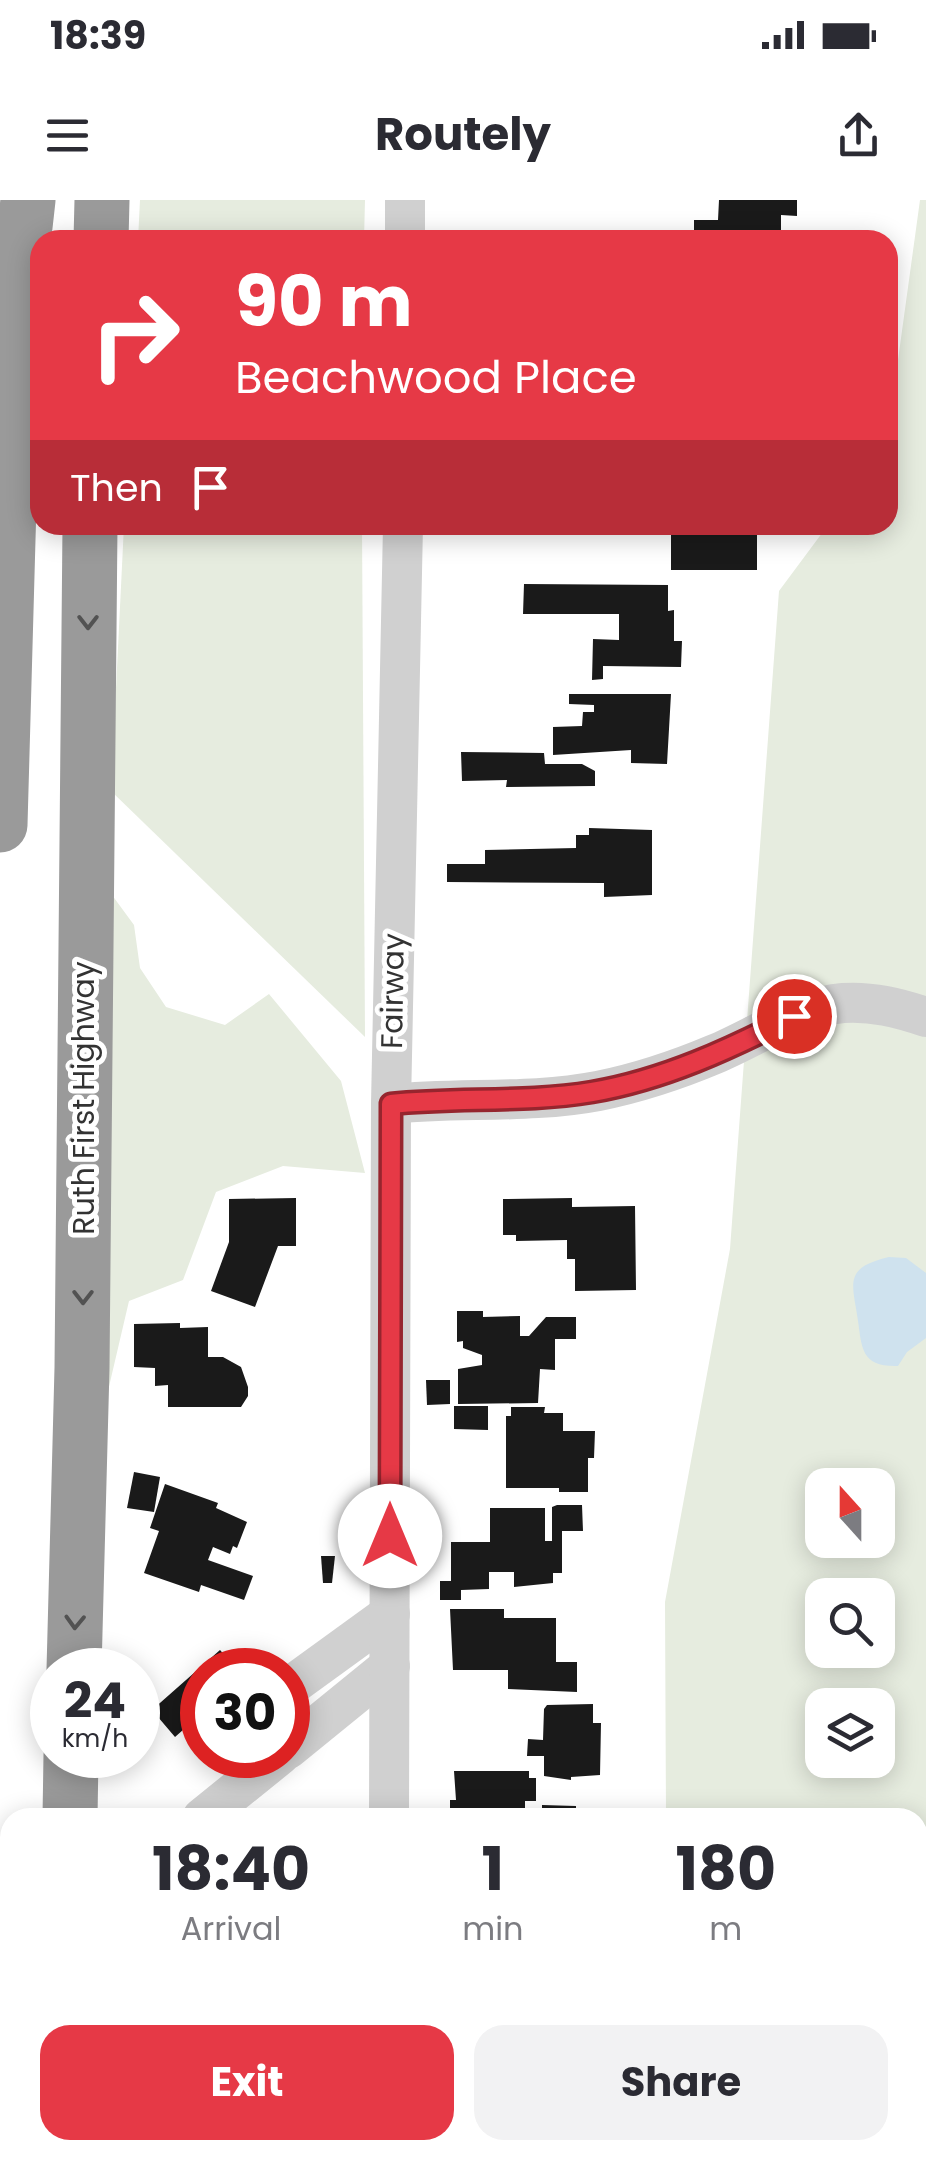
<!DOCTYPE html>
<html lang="en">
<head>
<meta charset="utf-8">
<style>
  body { margin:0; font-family:Poppins,sans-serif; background:#f2f2f3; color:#2b2b33; height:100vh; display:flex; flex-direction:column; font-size:38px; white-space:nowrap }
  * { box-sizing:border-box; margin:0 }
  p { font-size:32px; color:#7c7c81 }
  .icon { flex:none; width:55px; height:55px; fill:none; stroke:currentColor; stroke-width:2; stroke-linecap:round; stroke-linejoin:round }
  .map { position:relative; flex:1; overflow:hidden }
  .details { position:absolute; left:0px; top:1608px; width:928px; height:352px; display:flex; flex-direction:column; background:#fff; border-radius:30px 30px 0 0; box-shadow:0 5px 25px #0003 }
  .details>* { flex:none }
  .top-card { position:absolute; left:30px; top:30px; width:868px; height:305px; border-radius:30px; box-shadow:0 5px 25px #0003; background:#e63946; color:#fff; overflow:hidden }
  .needle { width:65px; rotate:339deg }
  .controls { position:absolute; left:805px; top:1268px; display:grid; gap:20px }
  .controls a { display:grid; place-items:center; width:90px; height:90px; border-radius:20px; background:#fff; box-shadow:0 5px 25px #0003; font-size:50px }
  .speed { position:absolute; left:30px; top:1448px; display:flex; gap:20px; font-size:50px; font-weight:700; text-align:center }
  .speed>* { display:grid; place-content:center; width:130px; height:130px; border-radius:50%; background:#fff; box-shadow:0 5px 25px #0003; line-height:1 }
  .speed small { font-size:25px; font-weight:400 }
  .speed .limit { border:15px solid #d22; background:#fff; color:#111 }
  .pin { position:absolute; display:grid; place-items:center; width:85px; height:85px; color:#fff; margin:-42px; border:5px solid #fff; border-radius:50%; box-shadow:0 2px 10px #0007 }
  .me { position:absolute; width:110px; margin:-55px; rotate:0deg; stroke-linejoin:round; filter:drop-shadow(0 0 8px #0008) }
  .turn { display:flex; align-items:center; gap:35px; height:210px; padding:0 40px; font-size:45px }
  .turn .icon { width:130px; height:130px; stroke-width:2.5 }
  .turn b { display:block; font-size:70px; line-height:85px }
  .then { display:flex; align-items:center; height:95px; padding:0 40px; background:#0003; gap:20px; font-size:38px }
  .eta { display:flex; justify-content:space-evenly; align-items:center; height:170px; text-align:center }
  .eta b { font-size:60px; font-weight:700; line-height:70px }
  .action { display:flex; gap:20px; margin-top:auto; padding:20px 40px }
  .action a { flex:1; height:115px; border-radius:30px; background:#e63946; color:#fff; font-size:40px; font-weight:700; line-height:115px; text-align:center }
  .action a+a { background:#f2f2f3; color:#2b2b33 }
  .status { display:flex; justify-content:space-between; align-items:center; height:70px; padding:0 50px; background:#fff; direction:ltr }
  .status svg { height:28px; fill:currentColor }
  header { display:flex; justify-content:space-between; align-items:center; height:130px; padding:0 40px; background:#fff; font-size:45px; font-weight:700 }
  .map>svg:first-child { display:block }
</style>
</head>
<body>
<div class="status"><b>18:39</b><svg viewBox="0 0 49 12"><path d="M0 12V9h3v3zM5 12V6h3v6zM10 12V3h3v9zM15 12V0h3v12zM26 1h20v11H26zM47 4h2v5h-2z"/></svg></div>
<header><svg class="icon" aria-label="menu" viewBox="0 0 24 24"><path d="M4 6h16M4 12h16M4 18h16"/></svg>Routely<svg class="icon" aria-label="share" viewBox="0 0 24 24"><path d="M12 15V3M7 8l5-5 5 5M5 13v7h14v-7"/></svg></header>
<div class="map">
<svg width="926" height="1959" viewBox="0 0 926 1959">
  <rect width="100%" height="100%" fill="#fff"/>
  <g fill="#e6ecdf" fill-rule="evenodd">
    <path d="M140,0H365L364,40H138Z"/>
    <path d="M920,0H926V1959H667V1950H918V1618H666L665,1402L730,1049L779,391L828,325H888V193L898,160ZM822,1285H878V1340H822ZM822,1395H878V1450H822ZM822,1505H878V1560H822Z"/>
    <path d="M124,325H362L365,837L111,591Z"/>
    <path d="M112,695L134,725L140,768L166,807L225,825L269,794L341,881L365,973L283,966L216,992L183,1080L129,1101L104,1208Z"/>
  </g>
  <path fill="#cfe2ee" d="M889,1057L906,1058L926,1073V1138L907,1152L898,1166C861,1167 862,1148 858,1121C853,1084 842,1068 889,1057Z"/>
  <g fill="#1a1a1a">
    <path d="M719,0H797V16L781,15V40H694V20H718Z"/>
    <rect x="671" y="329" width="86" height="41"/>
    <path d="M524,384L668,385V411L674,410V441H682L681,467L603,466V479L592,480L593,439L619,440V414H523Z"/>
    <path d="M569,494H671L667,564L631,563V550L553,555V527L582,526L583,512H594V505L569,504Z"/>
    <path d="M461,552L544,553L545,564H582L595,571V586L506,587L507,580L462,581Z"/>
    <path d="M589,628L652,630V695L604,697V683L447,682V664H485V650L576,648V635H589Z"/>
    <path d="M296,998V1046H278L255,1107L211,1091L229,1042V999Z"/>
    <path d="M572,998V1007L635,1006L636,1090L575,1091V1059H567V1040L516,1041V1035H503V999Z"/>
    <path d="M457,1111H483V1117L520,1116V1136H529L546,1117H576V1139H555V1170L540,1169L538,1203L458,1204V1169L482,1165V1155L463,1148V1141L457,1142Z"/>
    <path d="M180,1123V1128L208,1127V1157H223L241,1167L248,1187V1196L241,1207H168V1185L155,1186V1168L134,1167V1124Z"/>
    <path d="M426,1180H450V1204L427,1205Z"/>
    <path d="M454,1206H488V1230L454,1229Z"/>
    <path d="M511,1207H545L544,1213H563V1231H595L594,1258H588V1292H559V1288H506V1216H511Z"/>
    <path d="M134,1272L160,1277L154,1312L127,1308Z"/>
    <path d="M165,1284L218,1303L216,1308L247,1322L237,1348L233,1346L230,1354L213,1347L208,1360L253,1376L244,1400L201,1385L199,1392L144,1373L159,1331L150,1328Z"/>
    <path d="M557,1305H582L583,1331H562V1373H553V1383L514,1387V1372H489V1389L461,1390V1400H440V1381H451V1342H490V1308H545V1341H552V1307Z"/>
    <path d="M321,1356H335L332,1383H323Z"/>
    <path d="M450,1409H504V1418H556V1462H577V1492L508,1489V1470H453Z"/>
    <path d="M220,1450L238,1470H202V1523L198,1528L192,1522L175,1537L152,1510Z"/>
    <path d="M593,1504V1523H601L600,1575L571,1577V1580L544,1576V1556H527L528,1539L543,1540L544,1509L547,1505Z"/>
    <path d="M454,1571H529V1578H536V1601H525V1618H450V1600H456Z"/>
    <path d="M542,1605L576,1606V1611L607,1610V1618H542Z"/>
    <rect x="220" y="1950" width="57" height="9"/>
    <path d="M492,1950H580V1959H458V1953H492Z"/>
    <path d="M351,1952L352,1959H288V1953Z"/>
  </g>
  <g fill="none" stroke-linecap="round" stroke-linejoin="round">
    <g stroke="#d0d0d0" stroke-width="40">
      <path d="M405,40V0"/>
      <path d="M391,904C459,897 530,904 598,891C638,883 677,870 715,854C756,837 798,807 843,803C872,801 899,808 926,817"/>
      <path d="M288,1488L390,1414"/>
      <path d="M288,1549L390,1466"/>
      <path d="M202,1618L280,1555"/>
      <path d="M389,1618L391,904L403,325"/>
      <path d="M387,1959V1950"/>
    </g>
    <g stroke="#9a9a9a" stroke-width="55">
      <path d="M101,40L102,0"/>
      <path d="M0,625L14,125L28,0"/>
      <path d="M74,1470L82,1168L90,325"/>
      <path d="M70,1618L71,1555"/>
      <path d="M60,1959V1950"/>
    </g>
  </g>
  <defs><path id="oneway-chevron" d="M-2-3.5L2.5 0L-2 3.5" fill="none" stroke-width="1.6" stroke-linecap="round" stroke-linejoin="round" transform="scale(2.5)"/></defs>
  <g stroke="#525252">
    <use href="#oneway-chevron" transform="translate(88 422) rotate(90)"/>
    <use href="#oneway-chevron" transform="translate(83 1097) rotate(90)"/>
    <use href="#oneway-chevron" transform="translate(75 1422) rotate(92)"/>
  </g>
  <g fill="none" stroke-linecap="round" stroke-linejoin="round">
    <defs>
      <path id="route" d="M390,1336L391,904C458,897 525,903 592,892C663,880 730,849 794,816"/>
    </defs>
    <use href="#route" stroke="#96252e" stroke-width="25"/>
    <use href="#route" stroke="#e63946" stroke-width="18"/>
  </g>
  <g text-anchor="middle" stroke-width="10" stroke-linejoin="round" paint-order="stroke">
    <g font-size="30" fill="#333" stroke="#fff">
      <text transform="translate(393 791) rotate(-89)" y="10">Fairway</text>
      <text transform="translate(84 898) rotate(-90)" y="10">Ruth First Highway</text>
    </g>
  </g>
</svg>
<div class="controls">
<a><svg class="needle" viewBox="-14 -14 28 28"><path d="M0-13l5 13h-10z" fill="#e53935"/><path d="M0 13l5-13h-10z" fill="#7c7c81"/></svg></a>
<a><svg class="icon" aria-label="search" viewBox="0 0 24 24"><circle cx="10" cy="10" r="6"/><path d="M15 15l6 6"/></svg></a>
<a><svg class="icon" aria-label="layers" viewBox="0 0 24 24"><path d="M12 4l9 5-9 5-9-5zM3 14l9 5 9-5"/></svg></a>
</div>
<div class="speed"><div>24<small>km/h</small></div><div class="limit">30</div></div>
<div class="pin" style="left:794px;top:816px;background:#d93025"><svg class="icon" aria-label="arrive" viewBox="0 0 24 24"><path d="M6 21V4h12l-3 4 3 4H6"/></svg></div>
<svg class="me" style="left:390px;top:1336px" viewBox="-20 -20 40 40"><circle r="19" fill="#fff"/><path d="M0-13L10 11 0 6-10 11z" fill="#e63946"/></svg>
<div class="top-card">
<div class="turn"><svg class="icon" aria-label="right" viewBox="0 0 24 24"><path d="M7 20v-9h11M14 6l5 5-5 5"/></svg><div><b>90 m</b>Beachwood Place</div></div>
<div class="then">Then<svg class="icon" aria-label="arrive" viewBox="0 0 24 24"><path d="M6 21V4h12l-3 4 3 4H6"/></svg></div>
</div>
<section class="details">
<div class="eta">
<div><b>18:40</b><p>Arrival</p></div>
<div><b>1</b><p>min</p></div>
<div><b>180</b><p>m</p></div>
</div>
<div class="action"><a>Exit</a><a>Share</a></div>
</section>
</div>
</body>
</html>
